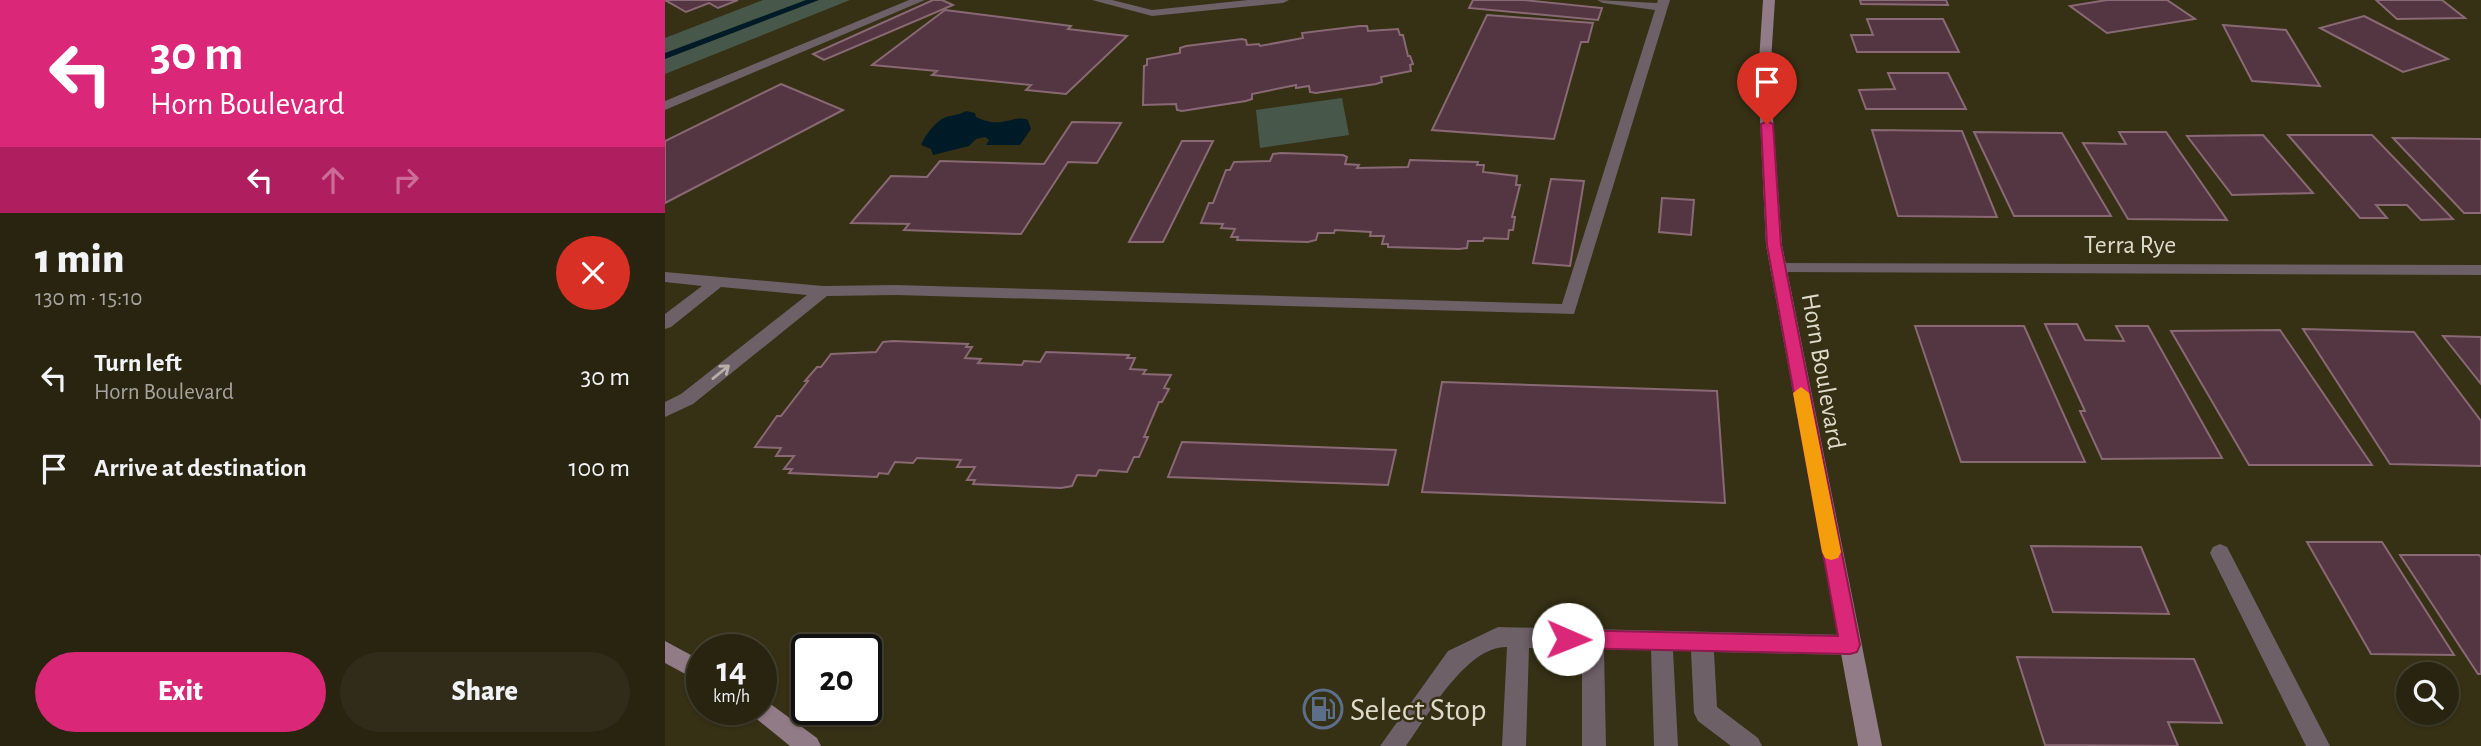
<!DOCTYPE html>
<html lang="en">
<head>
<meta charset="utf-8">
<style>
  body { margin:0; font-family:"Alegreya Sans",sans-serif; background:#302c19; color:#f1f3f6; height:100vh; display:flex; flex-direction:column; font-size:26px; white-space:nowrap }
  * { box-sizing:border-box; margin:0 }
  p { font-size:23px; color:#a5a49f }
  .icon { flex:none; width:38px; height:38px; fill:none; stroke:currentColor; stroke-width:2; stroke-linecap:round; stroke-linejoin:round }
  .map { position:relative; flex:1; overflow:hidden }
  .sheet { display:flex; flex-direction:column; background:#282410; width:665px }
  .sheet>* { flex:none }
  .top-card { background:#db2777; color:#fff; overflow:hidden }
  .controls { position:absolute; left:1731px; top:662px; display:grid; gap:14px }
  .controls a { display:grid; place-items:center; width:63px; height:63px; border-radius:50%; background:#282410; box-shadow:0 2px 5px #0004,0 0 0 2px #444130; font-size:35px }
  .speed { position:absolute; left:21px; top:634px; display:flex; gap:14px; font-size:35px; font-weight:700; text-align:center }
  .speed>* { display:grid; place-content:center; width:91px; height:91px; border-radius:50%; background:#282410; box-shadow:0 2px 5px #0004,0 0 0 2px #444130; line-height:1 }
  .speed small { font-size:18px; font-weight:400 }
  .speed .limit { border:4px solid #111; border-radius:10px; background:#fff; color:#111 }
  .pin { position:absolute; display:grid; place-items:center; width:60px; height:60px; color:#fff; margin:-72px -30px; border-radius:50% 50% 50% 0; rotate:-45deg; box-shadow:0 0 7px #0007 }
  .pin .icon { rotate:45deg }
  .me { position:absolute; width:77px; margin:-38px; rotate:91deg; stroke-linejoin:round; filter:drop-shadow(0 0 5px #0008) }
  .turn { display:flex; align-items:center; gap:24px; height:147px; padding:0 35px; font-size:32px }
  .turn .icon { width:91px; height:91px; stroke-width:2.5 }
  .turn b { display:block; font-size:49px; line-height:60px }
  .lanes { display:flex; align-items:center; height:66px; padding:0 35px; background:#0003; justify-content:center; gap:35px; direction:ltr }
  .lanes .off { opacity:.35 }
  .round { display:grid; place-items:center; flex:none; width:74px; height:74px; border-radius:37px; background:#302c19 }
  .head { display:flex; align-items:center; justify-content:space-between; height:119px; padding:0 35px }
  h1 { font-size:42px; font-weight:800; line-height:52px }
  .cta { display:flex; gap:14px; margin-top:auto; padding:14px 35px }
  .cta a { flex:1; height:80px; border-radius:42px; background:#db2777; color:#fff; font-size:28px; font-weight:800; line-height:80px; text-align:center }
  .cta a+a { background:#302c19; color:#f1f3f6 }
  ul { padding:0; list-style:none }
  li { display:flex; align-items:center; gap:21px; height:91px; padding:0 35px }
  li div { flex:1 }
  li b { display:block; font-size:26px }
  li em { font-style:normal }
  main { display:flex; flex:1; min-height:0 }
  .map>svg:first-child { display:block }
</style>
</head>
<body>
<main>
<section class="sheet">
<div class="top-card">
<div class="turn"><svg class="icon" aria-label="left" viewBox="0 0 24 24"><path d="M17 20v-9H6M10 6l-5 5 5 5"/></svg><div><b>30 m</b>Horn Boulevard</div></div>
<div class="lanes"><svg class="icon" aria-label="left" viewBox="0 0 24 24"><path d="M17 20v-9H6M10 6l-5 5 5 5"/></svg><svg class="icon off" aria-label="ahead" viewBox="0 0 24 24"><path d="M12 20V5M6 11l6-6 6 6"/></svg><svg class="icon off" aria-label="right" viewBox="0 0 24 24"><path d="M7 20v-9h11M14 6l5 5-5 5"/></svg></div>
</div>
<div class="head"><div><h1>1 min</h1><p>130 m · 15:10</p></div><a class="round" style="background:#d93025;color:#fff"><svg class="icon" aria-label="close" viewBox="0 0 24 24"><path d="M6 6l12 12M18 6L6 18"/></svg></a></div>
<ul>
<li><svg class="icon" aria-label="left" viewBox="0 0 24 24"><path d="M17 20v-9H6M10 6l-5 5 5 5"/></svg><div><b>Turn left</b><p>Horn Boulevard</p></div><em>30 m</em></li>
<li><svg class="icon" aria-label="arrive" viewBox="0 0 24 24"><path d="M6 21V4h12l-3 4 3 4H6"/></svg><div><b>Arrive at destination</b></div><em>100 m</em></li>
</ul>
<div class="cta"><a>Exit</a><a>Share</a></div>
</section>
<div class="map">
<svg width="1816" height="746" viewBox="0 0 1816 746">
  <rect width="100%" height="100%" fill="#363015"/>
  <g fill="#47584a">
    <path d="M98,0H185L0,74V38Z"/>
    <path d="M677,98L684,135L595,148L591,110Z"/>
  </g>
  <path fill="#001b28" d="M301,111L310,113L311,117C338,130 347,114 363,120L366,129L355,145H321L324,140L320,137L311,139L304,146L268,155L266,149L256,145C259,137 270,122 279,118C285,115 293,116 301,111Z"/>
  <g fill="none" stroke-linecap="round" stroke-linejoin="round">
    <path fill="#001b28" fill-rule="evenodd" d="M141,0H154L0,59V53Z"/>
  </g>
  <g fill="#533641" stroke="#896974" stroke-width="2">
    <path d="M0,0H73L53,8L44,3L21,12Z"/>
    <path d="M268,0H277L288,5L159,60L148,54Z"/>
    <path d="M808,0H858L937,8L933,20L804,8Z"/>
    <path d="M1195,0H1281L1283,5L1196,4Z"/>
    <path d="M1442,0H1502L1530,19L1442,33L1405,6Z"/>
    <path d="M1711,0H1777L1800,18L1732,19Z"/>
    <path d="M280,10L406,26L403,29L462,36L401,94L361,90L366,85L267,75L272,71L207,65Z"/>
    <path d="M822,15L928,23L923,42H916L889,139L767,130Z"/>
    <path d="M1699,16L1783,59L1738,72L1655,28Z"/>
    <path d="M1202,19H1278L1294,52H1192L1186,35H1208Z"/>
    <path d="M1558,25L1621,30L1655,86L1587,81Z"/>
    <path d="M695,26H702L703,31L733,29L735,35H738L743,56H745L748,64L745,65L746,71L716,77L717,82L711,84L651,93L645,92L644,86L631,88V85L587,94V99L581,101L517,111L512,110L511,104L478,105L479,66L482,65V59L515,53V48L521,46L577,39L581,40L582,45L594,44L595,46L638,38L637,33Z"/>
    <path d="M1223,73H1283L1301,109H1201L1194,90L1230,89Z"/>
    <path d="M116,84L178,110L0,203V141Z"/>
    <path d="M407,122L456,123L432,163L403,162L356,234L239,230L244,224L186,223L226,176L262,177L275,161L379,164Z"/>
    <path d="M1207,130L1297,131L1332,217L1233,216Z"/>
    <path d="M1309,132L1397,133L1446,216H1349Z"/>
    <path d="M1454,132H1501L1562,220L1463,219L1418,143L1461,144Z"/>
    <path d="M1598,135L1648,193L1567,195L1522,136Z"/>
    <path d="M1623,135H1707L1788,219L1756,220L1742,205H1711L1722,218H1695Z"/>
    <path d="M1728,138L1816,139V213H1799Z"/>
    <path d="M517,141H548L498,242H464Z"/>
    <path d="M616,153L678,155L682,157L680,164L694,165L692,168L743,167L745,160L813,162L812,165H819L818,172L852,176L851,185H855L847,217H850L848,230H844L843,239L819,238L818,241H803L802,248L794,249L723,247V244H717L719,236H705L706,232L670,230L669,233H653L651,240L643,242L572,240L573,237H566L570,229L556,228L558,224L536,223L544,203H548L561,170H565L569,162L605,161L608,154Z"/>
    <path d="M886,179L919,181L905,266L868,263Z"/>
    <path d="M997,198L1029,200L1026,235L994,232Z"/>
    <path d="M1380,324H1412L1420,340L1459,341L1451,326H1483L1557,458L1437,459L1415,411H1420Z"/>
    <path d="M1250,326H1359L1420,462H1296Z"/>
    <path d="M1638,329L1749,332L1816,421V466L1725,464Z"/>
    <path d="M1615,330L1707,465H1584L1506,331Z"/>
    <path d="M1778,336L1816,337V384Z"/>
    <path d="M228,341L303,344L301,347H307L300,358L316,359L313,363L357,365L359,361L375,362L381,352L464,355L462,358H470L465,369L481,370L478,374L506,375L499,388L504,389L497,402H494L479,437H483L474,457H469L462,472L434,470L431,476L412,475L407,486L396,488L308,484L310,480H302L310,467H292L296,460L252,458L248,463L230,462L223,474L214,473L212,477L124,473L127,469H119L129,456H111L116,448L90,447L112,416H116L143,381H140L152,367H156L166,354L211,352L218,342Z"/>
    <path d="M777,382L1052,391L1060,503L757,492Z"/>
    <path d="M517,442L731,450L723,485L503,477Z"/>
    <path d="M1642,542H1717L1789,655L1706,654Z"/>
    <path d="M1366,546L1476,547L1504,614L1388,612Z"/>
    <path d="M1735,555H1814L1816,557V674H1813Z"/>
    <path d="M1352,657L1529,659L1557,723L1503,722L1513,746L1380,745Z"/>
  </g>
  <g fill="none" stroke-linecap="round" stroke-linejoin="round">
    <g fill="#6e6067" fill-rule="evenodd">
      <path d="M244,0H260L0,110V101Z"/>
      <path d="M427,0H447L487,10L583,0H624L618,3L487,16Z"/>
      <path d="M932,0L992,3L993,0H1005L909,314L231,295L162,296L28,404L0,417V402L16,394L142,295L56,287L6,327L0,329V314L37,286L0,282V272L158,286L231,285L897,304L990,10L938,3Z"/>
      <path d="M833,627L1185,635L1193,638L1196,645L1193,652L1185,655L1049,652L1052,707L1093,738L1097,746H1066L1033,721L1029,713L1026,651H1008L1013,746H989L986,650L939,649L941,746H917V649L864,648L861,746H837L842,647C801,646 763,716 741,746H715L783,651Z"/>
    </g>
    <g fill="#6e6067" fill-rule="evenodd">
      <path d="M1113,263L1816,265V275L1107,272L1105,268Z"/>
      <path d="M1555,544L1562,547L1665,746H1641L1545,553L1548,547Z"/>
    </g>
    <g fill="#907b86" fill-rule="evenodd">
      <path d="M1098,0H1110L1105,76L1117,245L1217,746H1193L1101,245L1093,76Z"/>
      <path d="M0,641L37,661V683L0,663Z"/>
      <path d="M96,697L152,738L156,746H125L88,716L85,709H96Z"/>
    </g>
  </g>
  <defs><path id="oneway-shaft" d="M-6 0H5M1.5-3L5.5 0L1.5 3" fill="none" stroke-width="1.6" stroke-linecap="round" stroke-linejoin="round" transform="scale(1.75)"/></defs>
  <use stroke="#b7b0a8" href="#oneway-shaft" transform="translate(56 372) rotate(-39)"/>
  <path fill="#db2777" stroke="#8e194d" stroke-width="2" d="M1102,121L1108,124L1116,245L1195,645L1192,652L1185,654L903,648L896,645L893,639L896,633L903,630L1173,636L1102,245L1096,124Z"/>
  <path fill="#f59e0b" d="M1136,387L1144,393L1176,552L1173,558L1166,560L1160,558L1157,552L1128,393Z"/>
  <defs>
    <symbol id="fuel-ring" viewBox="-11 -11 22 22"><circle r="9.5" fill="#363015" stroke="#5c6f8a" stroke-width="1.5"/><path d="M-5.5-6h7V0h2V4h1.3V-2.5L3-4.5l.8-.8L6-3V5H2.5V1h-1V6h-7ZM-4.2-4.7v3.2H.2V-4.7Z" fill="#5c6f8a"/></symbol>
  </defs>
  <g fill-rule="evenodd">
    <use href="#fuel-ring" x="636" y="687" width="44" height="44"/>
  </g>
  <g text-anchor="middle" stroke-width="5" stroke-linejoin="round" paint-order="stroke">
    <g font-size="26" fill="#dedbcb" stroke="#363015">
      <text x="1465" y="253">Terra Rye</text>
      <text transform="translate(1159 371) rotate(80)" y="9">Horn Boulevard</text>
    </g>
    <g font-size="32" fill="#dedbcb" stroke="#363015" text-anchor="start">
      <text x="685" y="720">Select Stop</text>
    </g>
  </g>
</svg>
<div class="controls">
<a><svg class="icon" aria-label="search" viewBox="0 0 24 24"><circle cx="10" cy="10" r="6"/><path d="M15 15l6 6"/></svg></a>
</div>
<div class="speed"><div>14<small>km/h</small></div><div class="limit">20</div></div>
<div class="pin" style="left:1102px;top:124px;background:#d93025"><svg class="icon" aria-label="arrive" viewBox="0 0 24 24"><path d="M6 21V4h12l-3 4 3 4H6"/></svg></div>
<svg class="me" style="left:903px;top:639px" viewBox="-20 -20 40 40"><circle r="19" fill="#fff"/><path d="M0-13L10 11 0 6-10 11z" fill="#db2777"/></svg>
</div>
</main>
</body>
</html>
